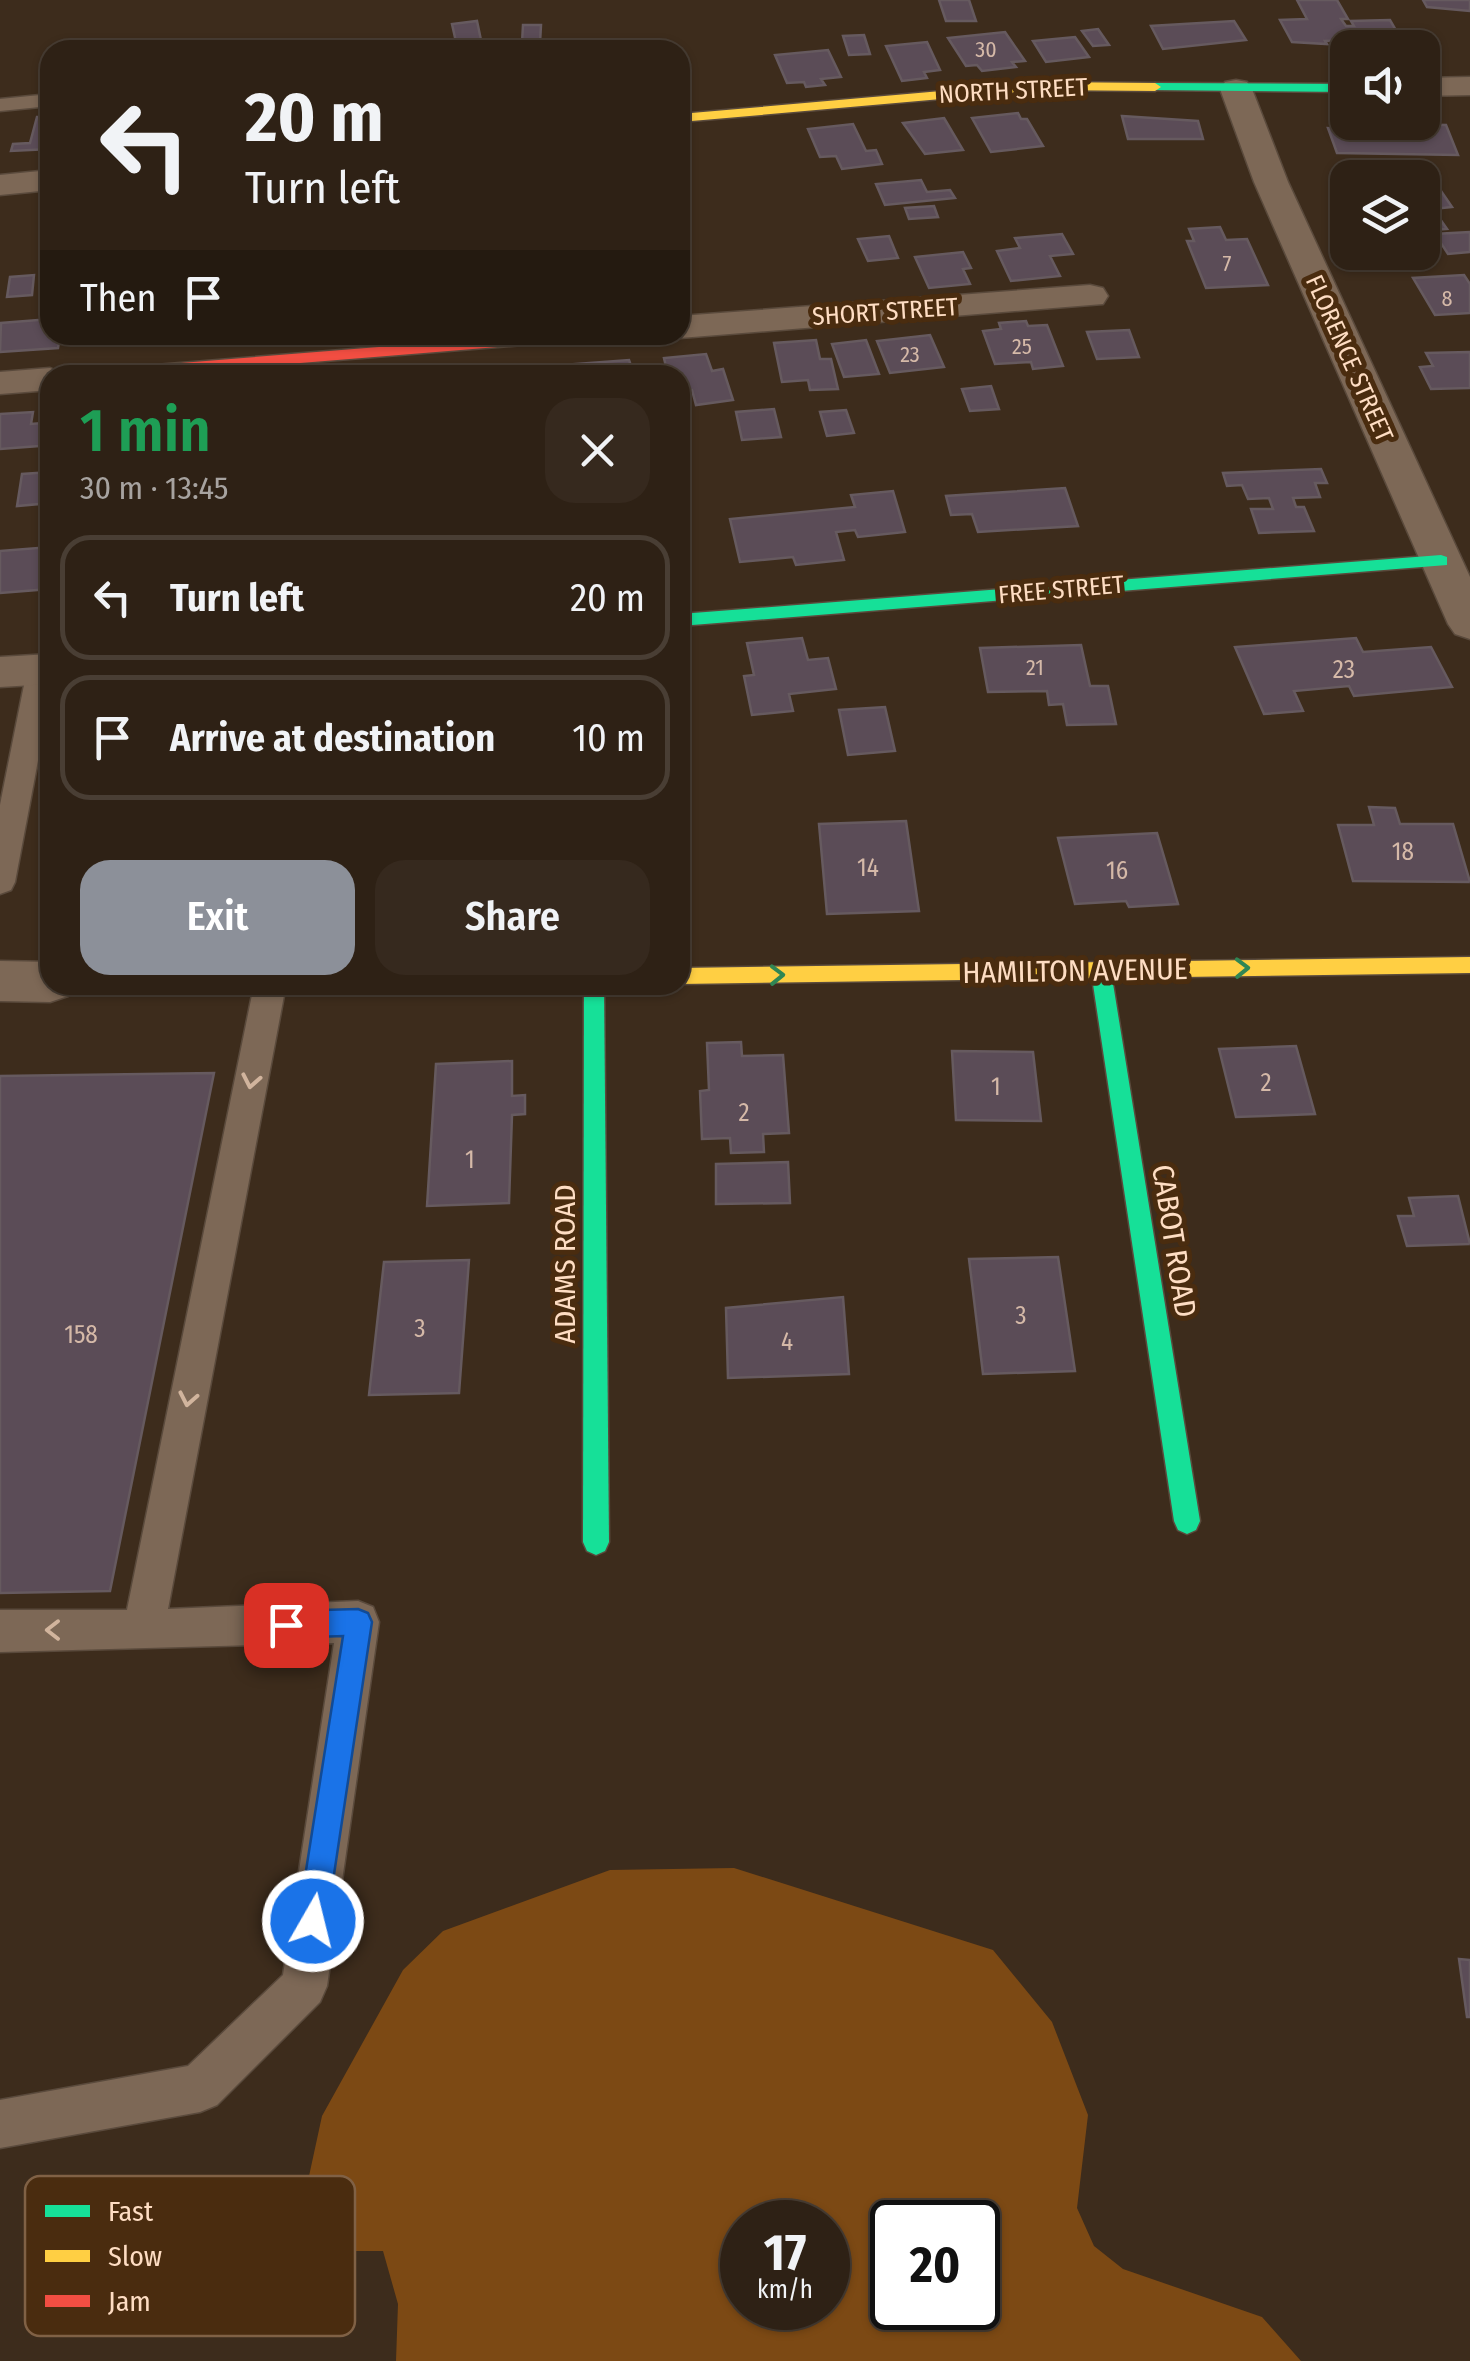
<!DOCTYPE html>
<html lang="en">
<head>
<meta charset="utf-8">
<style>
  body { margin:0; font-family:"Fira Sans Condensed",sans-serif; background:#36291e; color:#f1f3f6; height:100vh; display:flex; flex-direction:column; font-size:38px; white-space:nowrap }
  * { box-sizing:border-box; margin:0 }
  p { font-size:32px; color:#a7a3a0 }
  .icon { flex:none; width:55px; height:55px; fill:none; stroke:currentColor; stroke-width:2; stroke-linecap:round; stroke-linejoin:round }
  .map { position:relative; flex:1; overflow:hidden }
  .sheet { position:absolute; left:40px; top:365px; width:650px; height:630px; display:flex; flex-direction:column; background:#2e2115; border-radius:30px; box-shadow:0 2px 8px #0004,0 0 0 2px #493e34 }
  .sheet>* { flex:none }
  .guide { position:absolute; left:40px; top:40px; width:650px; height:305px; border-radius:30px; box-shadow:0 2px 8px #0004,0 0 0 2px #493e34; background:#2e2115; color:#f1f3f6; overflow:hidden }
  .buttons { position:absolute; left:1330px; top:30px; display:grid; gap:20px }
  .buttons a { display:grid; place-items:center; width:110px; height:110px; border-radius:20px; background:#2e2115; box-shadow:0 2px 8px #0004,0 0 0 2px #493e34; font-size:50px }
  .speed { position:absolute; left:720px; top:2200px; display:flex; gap:20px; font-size:50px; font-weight:700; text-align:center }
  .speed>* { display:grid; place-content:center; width:130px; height:130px; border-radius:50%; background:#2e2115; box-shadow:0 2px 8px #0004,0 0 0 2px #493e34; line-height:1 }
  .speed small { font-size:25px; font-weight:400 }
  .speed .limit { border:5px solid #111; border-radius:15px; background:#fff; color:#111 }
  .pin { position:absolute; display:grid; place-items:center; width:85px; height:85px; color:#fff; margin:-42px; border-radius:20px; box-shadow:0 5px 15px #0006 }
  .me { position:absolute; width:110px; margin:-55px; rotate:8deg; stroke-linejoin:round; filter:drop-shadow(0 0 8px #0008) }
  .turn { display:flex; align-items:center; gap:35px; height:210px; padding:0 40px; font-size:45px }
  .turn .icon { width:130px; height:130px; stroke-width:2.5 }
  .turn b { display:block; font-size:70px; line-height:85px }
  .then { display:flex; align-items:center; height:95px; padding:0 40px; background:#0003; gap:20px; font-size:38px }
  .round { display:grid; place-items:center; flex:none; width:105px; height:105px; border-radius:30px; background:#36291e }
  .head { display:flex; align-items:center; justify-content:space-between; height:170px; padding:0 40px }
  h1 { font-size:60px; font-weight:600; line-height:75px; color:#1e9e55 }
  .primary-button { display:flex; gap:20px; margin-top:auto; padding:20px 40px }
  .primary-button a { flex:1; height:115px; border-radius:30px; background:#8c9099; color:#fff; font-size:40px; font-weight:600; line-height:115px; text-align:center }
  .primary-button a+a { background:#36291e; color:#f1f3f6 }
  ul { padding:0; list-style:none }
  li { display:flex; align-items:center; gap:30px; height:125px; margin:0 20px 15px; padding:0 20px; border:5px solid #493e34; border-radius:30px }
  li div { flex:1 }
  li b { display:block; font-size:38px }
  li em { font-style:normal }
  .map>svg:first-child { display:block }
</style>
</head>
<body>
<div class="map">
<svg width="1470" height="2361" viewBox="0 0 1470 2361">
  <rect width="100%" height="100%" fill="#3d2c1c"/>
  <path fill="#7c4914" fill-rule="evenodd" d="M734,1868L993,1950L1052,2022L1088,2115L1077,2208L1094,2246L1123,2269L1262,2317L1301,2361H396L398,2304L383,2251H333L308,2236L306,2190L322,2116L403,1970L443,1931L610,1870ZM742,2222H828V2308H742ZM892,2222H978V2308H892Z"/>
  <g fill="#5b4c57" stroke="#665a5f" stroke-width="2.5">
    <path d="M939,0H969L976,21H946Z"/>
    <path d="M1297,0H1337L1348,19H1341L1346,26H1354L1351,21L1390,20L1401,39L1349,38L1350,40L1325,41L1327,44L1292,42L1280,20L1307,19Z"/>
    <path d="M1423,0H1470V11L1427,7Z"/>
    <path d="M477,21L481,40L456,42L452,24Z"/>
    <path d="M1234,21L1246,40L1163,49L1151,26Z"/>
    <path d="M523,25H541L540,43H522Z"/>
    <path d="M1098,29L1109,45L1093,46L1082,31Z"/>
    <path d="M1005,32L1025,61L1012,62L1016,67L982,71L977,65L966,66L948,38Z"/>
    <path d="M864,35L870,54L849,55L843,36Z"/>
    <path d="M1075,37L1089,57L1046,62L1033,41Z"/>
    <path d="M927,42L940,70L924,72L927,78L902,81L886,46Z"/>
    <path d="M828,50L841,77L821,79L825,85L806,87L804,82L787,83L775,55Z"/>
    <path d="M46,108H50V149L11,151L13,144L30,143L37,117H43Z"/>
    <path d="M1018,113L1021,119H1027L1043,146L991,152L972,118Z"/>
    <path d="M1122,116L1198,121L1203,139H1128Z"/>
    <path d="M944,118L963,150L925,154L903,123Z"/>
    <path d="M1344,123L1446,125L1458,155L1337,153L1328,128L1346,129Z"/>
    <path d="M853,124L866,151L876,150L882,164L842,169L836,156L820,157L808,129Z"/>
    <path d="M921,180L927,192L950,190L955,198L885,205L876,184Z"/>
    <path d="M1441,191L1452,207L1433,209L1447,229L1422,231V192Z"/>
    <path d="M934,206L938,217L909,219L905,208Z"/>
    <path d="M1220,227L1226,240L1247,239L1268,285L1206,288L1187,241H1194L1189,229Z"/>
    <path d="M1470,232V252L1448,254L1435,234Z"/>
    <path d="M1062,234L1073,254L1050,256L1060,276L1011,281L997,251L1020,248L1015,238Z"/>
    <path d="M889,236L898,258L868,261L858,239Z"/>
    <path d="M963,252L971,268L963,269L970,284L929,288L915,257Z"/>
    <path d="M34,275L32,295L7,297L10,277Z"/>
    <path d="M1464,275L1470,284V313L1435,315L1413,278Z"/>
    <path d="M50,319V335H60L58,348L0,352L1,323Z"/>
    <path d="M1026,321L1028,326L1047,325L1063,366L1033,369L1031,362L995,364L983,331L1001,329L999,323Z"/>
    <path d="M1129,330L1139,357L1097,359L1087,332Z"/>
    <path d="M930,335L944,367L890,373L877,341Z"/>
    <path d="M816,340L820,359H831L838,389L810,390L808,380L782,382L774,343Z"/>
    <path d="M866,340L879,374L844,377L832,344Z"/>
    <path d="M1470,352V388L1431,389L1420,367L1433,366L1426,353Z"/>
    <path d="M706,354L712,371L723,369L733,400L696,405L692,390L680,391V375H668L664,358Z"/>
    <path d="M629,360L634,375H567L564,365Z"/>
    <path d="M991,386L999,409L970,411L962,389Z"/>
    <path d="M774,409L781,437L742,440L736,412Z"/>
    <path d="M846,410L854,433L827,436L820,412Z"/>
    <path d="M33,412L31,424L44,423L39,446L0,449V414Z"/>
    <path d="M1321,469L1327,483H1315L1320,497L1293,498L1296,507H1304L1314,531L1259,533L1251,509H1273L1269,498L1248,499L1242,485L1227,486L1223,473Z"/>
    <path d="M50,472V503L17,506L22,474Z"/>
    <path d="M1065,488L1078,526L978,532L972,514L951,515L946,496Z"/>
    <path d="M893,491L905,532L858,537L855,530L836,532L844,560L796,565L793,557L740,562L730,519L855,507L851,495Z"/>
    <path d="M50,547L49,589L0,593V551Z"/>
    <path d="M802,638L808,660L828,658L836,689L789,694L793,711L752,715L744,676L754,675L747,643Z"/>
    <path d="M1356,638L1363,652L1431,647L1452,687L1354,696L1349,686L1294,691L1303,711L1264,714L1235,647Z"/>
    <path d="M1081,645L1090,686H1108L1116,724L1067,725L1063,704L1049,705L1047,691L988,692L980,648Z"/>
    <path d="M885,707L895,751L848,755L839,710Z"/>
    <path d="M1369,807L1395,808L1400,824H1453L1470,882L1353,881L1338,825H1374Z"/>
    <path d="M906,821L919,911L827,914L819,824Z"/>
    <path d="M1157,833L1178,904L1129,907L1126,901L1075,904L1058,838Z"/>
    <path d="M741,1042L742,1056L783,1055L789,1133L763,1134L764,1152L731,1153L730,1138L702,1139L700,1091L709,1090L707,1043Z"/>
    <path d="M1296,1046L1315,1114L1236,1117L1219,1049Z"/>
    <path d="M952,1051L1033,1052L1041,1121L956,1120Z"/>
    <path d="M512,1061V1096L525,1095V1114L512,1115L509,1203L427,1206L436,1064Z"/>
    <path d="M214,1073L110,1591L0,1593V1076Z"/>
    <path d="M788,1162L790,1203L716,1204V1164Z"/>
    <path d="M1458,1196L1470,1244L1407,1246L1398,1216H1414L1409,1198Z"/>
    <path d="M1058,1257L1075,1371L983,1374L969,1259Z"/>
    <path d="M469,1260L459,1393L369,1395L384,1262Z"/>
    <path d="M843,1297L849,1374L728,1378L726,1308Z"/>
    <path d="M1459,1959L1470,1960V2017H1467Z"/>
  </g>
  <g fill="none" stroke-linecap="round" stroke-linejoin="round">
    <defs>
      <g id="lane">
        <path d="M50,94V106L0,111V99Z"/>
        <path d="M41,660L50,663V697L15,882L11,890L0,894V805L27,670L31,663Z"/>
        <path d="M254,985H286L168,1609L358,1601L373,1607L379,1622L327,1986L320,2002L217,2105L200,2112L0,2148V2100L188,2066L283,1975L334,1643L0,1652V1610H127Z"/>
      </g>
      <g id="street">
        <path d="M1470,77V95L1422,96V78Z"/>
        <path d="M1236,80L1247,82L1252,89L1288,182L1470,577V639L1455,634L1448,624L1254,182L1220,89L1225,82Z"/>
        <path d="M50,170V190L0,195V175Z"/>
        <path d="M1090,285L1103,288L1108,296L1103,304L680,338L668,335H680V316Z"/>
        <path d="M50,368L66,375H50V390L0,394V372Z"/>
        <path d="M50,654V684L0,687V657Z"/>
        <path d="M0,961L50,962V985H74L68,996L50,1002L0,1001Z"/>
      </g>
      <g id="fast">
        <path d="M1155,83L1348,84V92L1150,90L1149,87Z"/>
        <path d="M1441,555L1447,557V565L680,626V614Z"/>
        <path d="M1101,963L1111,971L1200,1521L1196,1530L1187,1534L1178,1530L1174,1521L1091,971Z"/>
        <path d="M584,985H604L609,1542L605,1551L596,1555L587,1551L583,1542Z"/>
      </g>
      <g id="slow">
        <path d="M1045,82L1155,83L1161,87L1155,91L1045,90L680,122V114Z"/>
        <path d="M1470,957V973L680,984V968Z"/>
      </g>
      <path id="jam" d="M529,335H593L585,340L150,375H85L93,370Z"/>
    </defs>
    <use href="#lane" stroke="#5a4a3c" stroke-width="3"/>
    <use href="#street" stroke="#5a4a3c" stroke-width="3"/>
    <use href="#fast" stroke="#5a4a3c" stroke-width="3"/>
    <use href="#slow" stroke="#5a4a3c" stroke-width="3"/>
    <use href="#jam" stroke="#5a4a3c" stroke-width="3"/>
    <use href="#lane" fill="#7d6856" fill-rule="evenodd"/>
    <use href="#street" fill="#7d6856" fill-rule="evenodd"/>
    <use href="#fast" fill="#16e098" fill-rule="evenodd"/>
    <use href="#slow" fill="#ffcf43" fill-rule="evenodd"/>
    <use href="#jam" fill="#f24e42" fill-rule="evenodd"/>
  </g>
  <defs><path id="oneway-chevron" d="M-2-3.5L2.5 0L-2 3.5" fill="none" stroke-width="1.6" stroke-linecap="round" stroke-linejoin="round" transform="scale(2.5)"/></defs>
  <g stroke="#308654">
    <use href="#oneway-chevron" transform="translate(1242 968) rotate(-1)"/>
    <use href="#oneway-chevron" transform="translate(777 975) rotate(-1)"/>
  </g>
  <g stroke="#d1b49d">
    <use href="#oneway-chevron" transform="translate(251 1081) rotate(101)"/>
    <use href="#oneway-chevron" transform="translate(188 1399) rotate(101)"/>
    <use href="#oneway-chevron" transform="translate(53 1630) rotate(180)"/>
  </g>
  <path fill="#1a73e8" stroke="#114b97" stroke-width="2.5" d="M358,1609L368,1613L372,1622L327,1921L323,1931L313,1935L302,1931L298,1921L343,1636L286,1638L277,1634L273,1625L277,1615L286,1611Z"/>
  <g text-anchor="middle" stroke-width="10" stroke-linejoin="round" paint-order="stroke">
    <g font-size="22" fill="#d5b9a8">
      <text x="986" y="57">30</text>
      <text x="1227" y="271">7</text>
      <text x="1447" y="306">8</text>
      <text x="1022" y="354">25</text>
      <text x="910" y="362">23</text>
      <text x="1035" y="675">21</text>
    </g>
    <g font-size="25" fill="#feddc3" stroke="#4a2c0f">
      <text transform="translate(1013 90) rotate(-3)" y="9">NORTH STREET</text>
      <text transform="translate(885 311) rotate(-4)" y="9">SHORT STREET</text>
      <text transform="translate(1350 358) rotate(66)" y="9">FLORENCE STREET</text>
      <text transform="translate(1061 589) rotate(-5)" y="9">FREE STREET</text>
    </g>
    <g font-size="25" fill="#d5b9a8">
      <text x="1344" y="678">23</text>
      <text x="1403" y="860">18</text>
      <text x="868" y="876">14</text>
      <text x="1117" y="879">16</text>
      <text x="1266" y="1091">2</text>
      <text x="996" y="1095">1</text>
      <text x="744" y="1121">2</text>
      <text x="470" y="1168">1</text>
      <text x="1021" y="1324">3</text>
      <text x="420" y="1337">3</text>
      <text x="81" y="1343">158</text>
      <text x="787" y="1350">4</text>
    </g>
    <g font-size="30" fill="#feddc3" stroke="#4a2c0f">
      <text transform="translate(1075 971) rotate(-1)" y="10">HAMILTON AVENUE</text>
      <text transform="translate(1174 1241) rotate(81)" y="10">CABOT ROAD</text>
      <text transform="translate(565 1264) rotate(-90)" y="10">ADAMS ROAD</text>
    </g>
  </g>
  <rect x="25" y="2176" width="330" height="160" rx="15" fill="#4a2c0f" stroke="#806145" stroke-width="2.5"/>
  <rect x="45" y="2205" width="45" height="12" fill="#16e098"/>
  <rect x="45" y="2250" width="45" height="12" fill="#ffcf43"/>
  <rect x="45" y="2295" width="45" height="12" fill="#f24e42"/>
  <g font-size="28" fill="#feddc3">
    <text x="108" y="2221">Fast</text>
    <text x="108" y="2266">Slow</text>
    <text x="108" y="2311">Jam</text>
  </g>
</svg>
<div class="buttons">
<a><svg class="icon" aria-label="sound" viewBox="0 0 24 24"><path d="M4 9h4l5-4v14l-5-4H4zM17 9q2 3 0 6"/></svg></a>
<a><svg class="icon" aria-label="layers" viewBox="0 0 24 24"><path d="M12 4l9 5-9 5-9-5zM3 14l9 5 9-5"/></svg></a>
</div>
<div class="speed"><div>17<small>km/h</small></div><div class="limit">20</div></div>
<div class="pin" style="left:286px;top:1625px;background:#d93025"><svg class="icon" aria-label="arrive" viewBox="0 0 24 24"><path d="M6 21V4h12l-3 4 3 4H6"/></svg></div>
<svg class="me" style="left:313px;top:1921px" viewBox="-20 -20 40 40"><circle r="17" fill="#1a73e8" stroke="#fff" stroke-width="3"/><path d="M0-11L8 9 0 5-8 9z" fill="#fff"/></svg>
<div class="guide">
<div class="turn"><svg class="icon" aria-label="left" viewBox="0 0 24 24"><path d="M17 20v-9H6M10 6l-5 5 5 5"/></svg><div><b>20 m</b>Turn left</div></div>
<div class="then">Then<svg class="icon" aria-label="arrive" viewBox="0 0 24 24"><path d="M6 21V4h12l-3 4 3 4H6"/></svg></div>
</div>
<section class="sheet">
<div class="head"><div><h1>1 min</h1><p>30 m · 13:45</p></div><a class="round"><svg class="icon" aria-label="close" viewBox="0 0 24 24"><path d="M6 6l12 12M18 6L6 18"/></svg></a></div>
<ul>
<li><svg class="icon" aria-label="left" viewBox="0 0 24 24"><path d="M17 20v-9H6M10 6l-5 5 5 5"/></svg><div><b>Turn left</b></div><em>20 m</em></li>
<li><svg class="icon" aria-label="arrive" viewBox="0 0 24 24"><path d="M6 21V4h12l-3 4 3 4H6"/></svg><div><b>Arrive at destination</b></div><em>10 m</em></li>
</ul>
<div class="primary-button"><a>Exit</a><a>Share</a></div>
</section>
</div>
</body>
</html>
